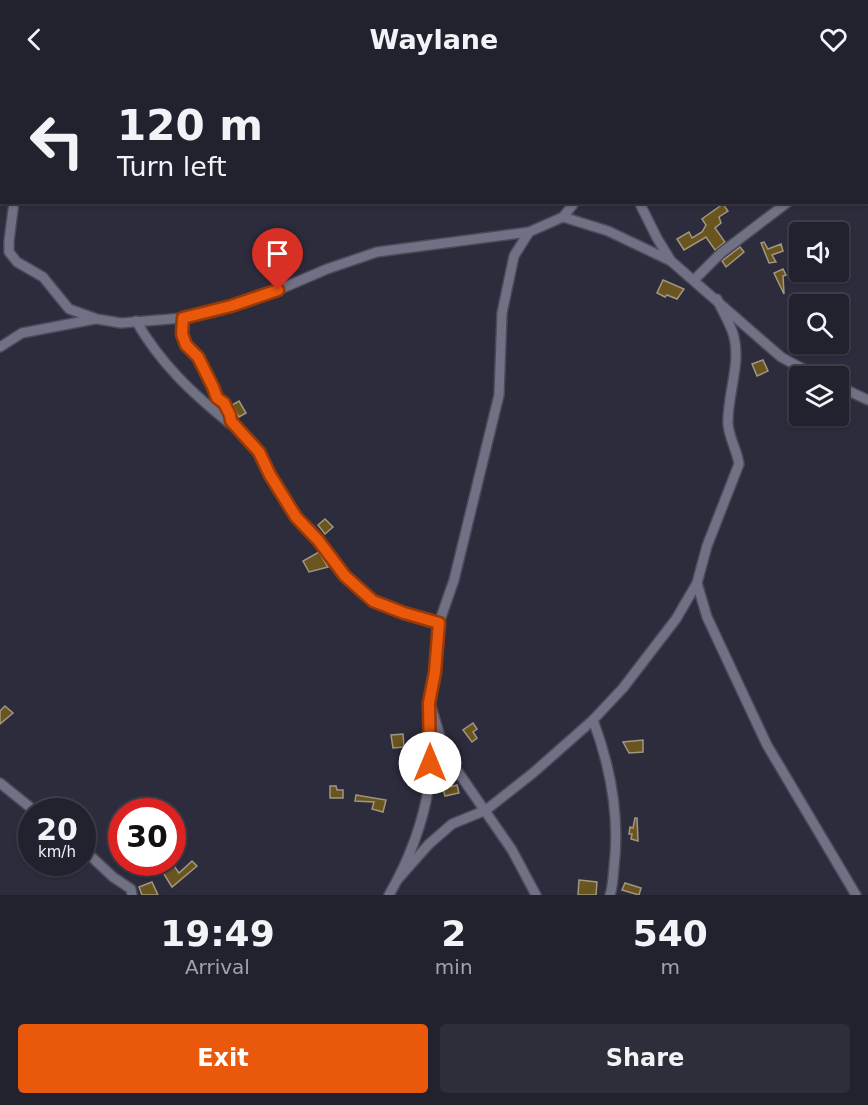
<!DOCTYPE html>
<html lang="en">
<head>
<meta charset="utf-8">
<style>
  body { margin:0; font-family:"DejaVu Sans",sans-serif; background:#2e2e3a; color:#f1f3f6; height:100vh; display:flex; flex-direction:column; font-size:22px; white-space:nowrap }
  * { box-sizing:border-box; margin:0 }
  p { font-size:20px; color:#a2a3aa }
  .icon { flex:none; width:33px; height:33px; fill:none; stroke:currentColor; stroke-width:2; stroke-linecap:round; stroke-linejoin:round }
  .map { position:relative; height:817px; overflow:hidden }
  .drawer { display:flex; flex-direction:column; background:#22212e; flex:1 }
  .drawer>* { flex:none }
  .guide { position:absolute; left:0px; top:0px; width:868px; height:126px; box-shadow:0 2px 4px #0004,0 0 0 2px #3f3e4a; background:#22212e; color:#f1f3f6; overflow:hidden }
  .fabs { position:absolute; left:789px; top:144px; display:grid; gap:12px }
  .fabs a { display:grid; place-items:center; width:60px; height:60px; border-radius:6px; background:#22212e; box-shadow:0 2px 4px #0004,0 0 0 2px #3f3e4a; font-size:30px }
  .speed { position:absolute; left:18px; top:720px; display:flex; gap:12px; font-size:30px; font-weight:700; text-align:center }
  .speed>* { display:grid; place-content:center; width:78px; height:78px; border-radius:50%; background:#22212e; box-shadow:0 2px 4px #0004,0 0 0 2px #3f3e4a; line-height:1 }
  .speed small { font-size:15px; font-weight:400 }
  .speed .limit { border:9px solid #d22; background:#fff; color:#111 }
  .pin { position:absolute; display:grid; place-items:center; width:51px; height:51px; color:#fff; margin:-62px -26px; border-radius:50% 50% 50% 0; rotate:-45deg; box-shadow:0 0 6px #0007 }
  .pin .icon { rotate:45deg }
  .me { position:absolute; width:66px; margin:-33px; rotate:0deg; stroke-linejoin:round; filter:drop-shadow(0 0 4px #0008) }
  .turn { display:flex; align-items:center; gap:21px; height:126px; padding:0 18px; font-size:27px }
  .turn .icon { width:78px; height:78px; stroke-width:2.5 }
  .turn b { display:block; font-size:42px; line-height:51px }
  .eta { display:flex; justify-content:space-evenly; align-items:center; height:102px; text-align:center }
  .eta b { font-size:36px; font-weight:600; line-height:42px }
  .button { display:flex; gap:12px; margin-top:auto; padding:12px 18px }
  .button a { flex:1; height:69px; border-radius:6px; background:#ea580c; color:#fff; font-size:24px; font-weight:600; line-height:69px; text-align:center }
  .button a+a { background:#2e2e3a; color:#f1f3f6 }
  header { display:flex; justify-content:space-between; align-items:center; height:78px; padding:0 18px; background:#22212e; font-size:27px; font-weight:600 }
  .map>svg:first-child { display:block }
</style>
</head>
<body>
<header><svg class="icon" aria-label="back" viewBox="0 0 24 24"><path d="M15 5l-7 7 7 7"/></svg>Waylane<svg class="icon" aria-label="heart" viewBox="0 0 24 24"><path d="M12 20l-8-8c-3-5 5-10 8-4 3-6 11-1 8 4z"/></svg></header>
<div class="map">
<svg width="868" height="817" viewBox="0 0 868 817">
  <rect width="100%" height="100%" fill="#2d2c3d"/>
  <g fill="#6b551e" stroke="#a09783" stroke-width="1.5">
    <path d="M723,126L728,133L719,139L721,145L715,150L725,164L715,172L706,159L684,172L677,161L689,154L692,160L702,154L706,147L702,141Z"/>
    <path d="M764,164L768,171L781,166L783,173L772,177L776,184L769,185L761,165Z"/>
    <path d="M740,169L744,174L726,189L722,183Z"/>
    <path d="M783,191L786,197L783,198L784,216L774,195Z"/>
    <path d="M663,202L684,211L677,221L667,217L665,219L657,215Z"/>
    <path d="M763,282L768,293L757,298L752,286Z"/>
    <path d="M239,323L246,335L239,339L232,327Z"/>
    <path d="M325,441L333,449L325,456L318,447Z"/>
    <path d="M319,474L328,489L309,494L303,483Z"/>
    <path d="M5,628L13,635L0,646V633Z"/>
    <path d="M473,645L477,651L473,654L477,660L472,664L463,652Z"/>
    <path d="M403,656L404,669L393,670L391,657Z"/>
    <path d="M643,662V674L629,675L623,664Z"/>
    <path d="M457,707L459,715L445,718L443,711Z"/>
    <path d="M330,708H336L337,712H343V720H330Z"/>
    <path d="M356,717L386,722L383,734L372,731L374,724L355,723Z"/>
    <path d="M635,740H637L638,763L631,761L632,756H629L630,749L633,750Z"/>
    <path d="M192,783L197,788L172,809L162,793L172,785L179,795Z"/>
    <path d="M579,802L597,804L596,817H578Z"/>
    <path d="M152,804L158,817H142L139,809Z"/>
    <path d="M625,805L641,810L639,817L622,812Z"/>
  </g>
  <g fill="none" stroke-linecap="round" stroke-linejoin="round">
    <defs>
      <g id="minor">
        <path d="M604,2L605,0"/>
        <path d="M867,62L868,61"/>
        <path d="M0,67L2,72"/>
        <path d="M14,124L9,163V174L17,184L43,199L69,231L97,241L121,245L183,240L231,228L278,212L327,191L377,174L529,154L563,139"/>
        <path d="M575,124L563,139L608,153L671,183"/>
        <path d="M639,124L657,160L671,183L781,279L816,298"/>
        <path d="M529,154L514,178L502,235L499,317L454,502L439,545L435,594L430,625L445,675L512,772L536,817"/>
        <path d="M694,202L721,175L788,124"/>
        <path d="M136,243C161,286 191,314 229,345L230,337L224,325L217,320L198,279L186,267L182,256L183,240"/>
        <path d="M0,269L22,255L95,241"/>
        <path d="M838,308L868,322"/>
        <path d="M231,343L259,374L270,397L296,439L318,462L345,498L373,523L404,535L439,545"/>
        <path d="M697,505L707,539L767,667L856,817"/>
        <path d="M593,642C611,690 620,738 614,789C613,798 613,808 610,817"/>
        <path d="M0,705L36,734"/>
        <path d="M82,770L113,799L131,811L132,817"/>
        <path d="M398,801L429,766L452,746L486,732L533,695L593,642L623,610L676,541L697,505L707,468L739,386C737,372 729,360 728,346C727,317 741,287 734,259C731,246 722,233 717,221"/>
        <path d="M389,817C408,784 423,745 429,707C433,686 430,658 430,636"/>
      </g>
    </defs>
    <use href="#minor" stroke="#4a4a58" stroke-width="12"/>
    <use href="#minor" stroke="#717185" stroke-width="9"/>
  </g>
  <g fill="none" stroke-linecap="round" stroke-linejoin="round">
    <defs>
      <path id="route" d="M278,212L231,228L183,240L182,256L186,267L198,279L213,309L217,320L224,325L230,337L231,343L259,374L270,397L296,439L318,462L345,498L373,523L404,535L439,545L435,594L429,625L430,685"/>
    </defs>
    <use href="#route" stroke="#983908" stroke-width="15"/>
    <use href="#route" stroke="#ea580c" stroke-width="10"/>
  </g>
</svg>
<div class="fabs">
<a><svg class="icon" aria-label="sound" viewBox="0 0 24 24"><path d="M4 9h4l5-4v14l-5-4H4zM17 9q2 3 0 6"/></svg></a>
<a><svg class="icon" aria-label="search" viewBox="0 0 24 24"><circle cx="10" cy="10" r="6"/><path d="M15 15l6 6"/></svg></a>
<a><svg class="icon" aria-label="layers" viewBox="0 0 24 24"><path d="M12 4l9 5-9 5-9-5zM3 14l9 5 9-5"/></svg></a>
</div>
<div class="speed"><div>20<small>km/h</small></div><div class="limit">30</div></div>
<div class="pin" style="left:278px;top:212px;background:#d93025"><svg class="icon" aria-label="arrive" viewBox="0 0 24 24"><path d="M6 21V4h12l-3 4 3 4H6"/></svg></div>
<svg class="me" style="left:430px;top:685px" viewBox="-20 -20 40 40"><circle r="19" fill="#fff"/><path d="M0-13L10 11 0 6-10 11z" fill="#ea580c"/></svg>
<div class="guide">
<div class="turn"><svg class="icon" aria-label="left" viewBox="0 0 24 24"><path d="M17 20v-9H6M10 6l-5 5 5 5"/></svg><div><b>120 m</b>Turn left</div></div>
</div>
</div>
<section class="drawer">
<div class="eta">
<div><b>19:49</b><p>Arrival</p></div>
<div><b>2</b><p>min</p></div>
<div><b>540</b><p>m</p></div>
</div>
<div class="button"><a>Exit</a><a>Share</a></div>
</section>
</body>
</html>
